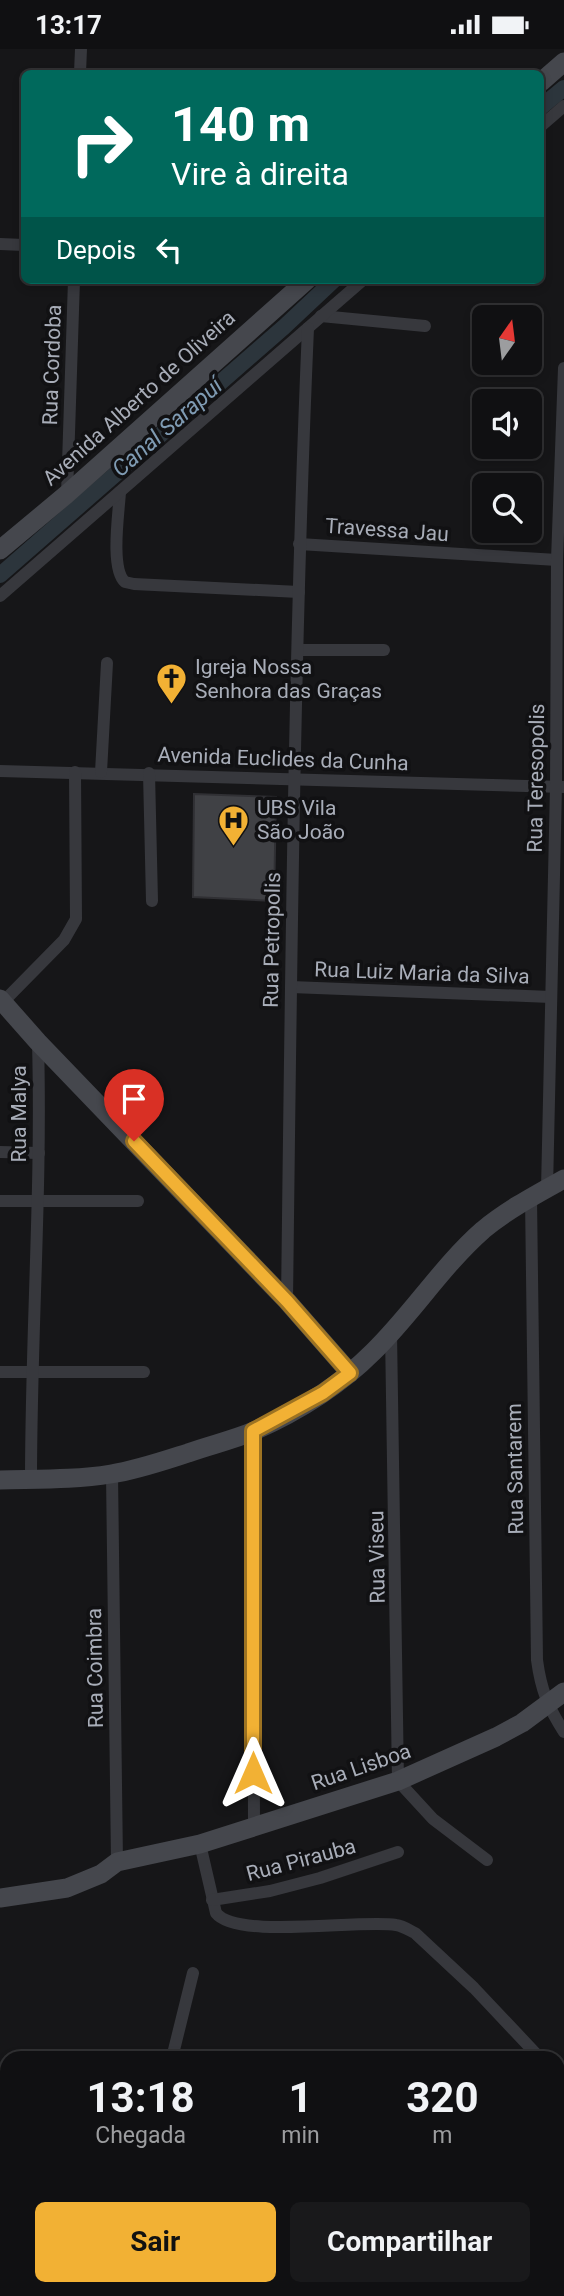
<!DOCTYPE html>
<html lang="pt">
<head>
<meta charset="utf-8">
<style>
  body { margin:0; font-family:Roboto,sans-serif; background:#19191b; color:#f1f3f6; height:100vh; display:flex; flex-direction:column; font-size:26px; white-space:nowrap }
  * { box-sizing:border-box; margin:0 }
  p { font-size:23px; color:#9c9d9f }
  .icon { flex:none; width:38px; height:38px; fill:none; stroke:currentColor; stroke-width:2; stroke-linecap:round; stroke-linejoin:round }
  .map { position:relative; flex:1; overflow:hidden }
  .sheet { position:absolute; left:0px; top:2002px; width:565px; height:245px; display:flex; flex-direction:column; background:#101012; border-radius:21px 21px 0 0; box-shadow:0 4px 10px #0003,0 0 0 2px #303032 }
  .sheet>* { flex:none }
  .banner { position:absolute; left:21px; top:21px; width:523px; height:214px; border-radius:10px; box-shadow:0 4px 10px #0003,0 0 0 2px #303032; background:#00695c; color:#fff; overflow:hidden }
  .needle { width:46px; rotate:14deg }
  .tools { position:absolute; left:472px; top:256px; display:grid; gap:14px }
  .tools a { display:grid; place-items:center; width:70px; height:70px; border-radius:10px; background:#101012; box-shadow:0 4px 10px #0003,0 0 0 2px #303032; font-size:35px }
  .pin { position:absolute; display:grid; place-items:center; width:60px; height:60px; color:#fff; margin:-72px -30px; border-radius:50% 50% 50% 0; rotate:-45deg; box-shadow:0 0 7px #0007 }
  .pin .icon { rotate:45deg }
  .me { position:absolute; width:77px; margin:-38px; rotate:0deg; stroke-linejoin:round; filter:drop-shadow(0 0 5px #0008) }
  .turn { display:flex; align-items:center; gap:24px; height:147px; padding:0 35px; font-size:32px }
  .turn .icon { width:91px; height:91px; stroke-width:2.5 }
  .turn b { display:block; font-size:49px; line-height:60px }
  .then { display:flex; align-items:center; height:66px; padding:0 35px; background:#0003; gap:14px; font-size:26px }
  .eta { display:flex; justify-content:space-evenly; align-items:center; height:119px; text-align:center }
  .eta b { font-size:42px; font-weight:700; line-height:49px }
  .button { display:flex; gap:14px; margin-top:auto; padding:14px 35px }
  .button a { flex:1; height:80px; border-radius:10px; background:#f2b134; color:#111; font-size:28px; font-weight:700; line-height:80px; text-align:center }
  .button a+a { background:#19191b; color:#f1f3f6 }
  .status { display:flex; justify-content:space-between; align-items:center; height:49px; padding:0 35px; background:#101012; direction:ltr }
  .status svg { height:19px; fill:currentColor }
  .map>svg:first-child { display:block }
</style>
</head>
<body>
<div class="status"><b>13:17</b><svg viewBox="0 0 49 12"><path d="M0 12V9h3v3zM5 12V6h3v6zM10 12V3h3v9zM15 12V0h3v12zM26 1h20v11H26zM47 4h2v5h-2z"/></svg></div>
<div class="map">
<svg width="564" height="2247" viewBox="0 0 564 2247">
  <rect width="100%" height="100%" fill="#161618"/>
  <g fill="none" stroke-linecap="round" stroke-linejoin="round">
    <g stroke="#2c353c" stroke-width="16">
      <path d="M541,58L564,39"/>
      <path d="M0,526L284,278L334,231"/>
    </g>
  </g>
  <path fill="#404145" stroke="#303034" stroke-width="2" d="M194,745L276,748L274,852L193,848Z"/>
  <g fill="none" stroke-linecap="round" stroke-linejoin="round">
    <g stroke="#37383d" stroke-width="12">
      <path d="M80,24L81,0"/>
      <path d="M541,77L564,57"/>
      <path d="M0,195L24,196"/>
      <path d="M321,267L425,277"/>
      <path d="M120,443C119,462 110,520 125,533L134,535L299,543"/>
      <path d="M67,445L74,231"/>
      <path d="M299,495L557,511"/>
      <path d="M0,547L363,231"/>
      <path d="M298,601H384"/>
      <path d="M0,722L564,738"/>
      <path d="M101,723L107,614"/>
      <path d="M149,724L152,852"/>
      <path d="M291,938L551,948"/>
      <path d="M3,953L64,891L76,870L75,723"/>
      <path d="M0,1103L39,1104"/>
      <path d="M547,1140L556,737L557,511L564,319"/>
      <path d="M531,1149L537,1611C541,1641 548,1658 564,1683"/>
      <path d="M0,1152H138"/>
      <path d="M287,1252C291,927 294,603 308,279"/>
      <path d="M391,1284L398,1732L433,1770L487,1811"/>
      <path d="M0,1323H144"/>
      <path d="M253,1382L254,1776"/>
      <path d="M112,1425L117,1813"/>
      <path d="M31,1430C31,1285 42,1139 38,994"/>
      <path d="M200,1795L216,1864C237,1891 360,1870 396,1876C403,1877 409,1881 415,1884L474,1939L540,2009"/>
      <path d="M212,1851L270,1842L320,1829L398,1803"/>
      <path d="M172,2009L193,1924"/>
      <path d="M0,2151L7,2152"/>
      <path d="M558,2178L564,2183"/>
      <path d="M182,2240L186,2247"/>
      <path d="M86,2247L88,2240"/>
      <path d="M327,2247L330,2240"/>
    </g>
    <g stroke="#45474d" stroke-width="19">
      <path d="M541,33L564,13"/>
      <path d="M0,501L67,445L307,231"/>
      <path d="M0,950L38,993L287,1252L350,1324"/>
      <path d="M0,1431C37,1430 75,1431 111,1425C137,1421 163,1412 188,1404C210,1396 233,1391 254,1382C297,1363 339,1337 373,1303C412,1265 442,1217 483,1181C507,1161 537,1145 564,1130"/>
      <path d="M0,1849L67,1839L101,1825L117,1813L200,1795L398,1732L496,1688L522,1674L564,1643"/>
      <path d="M558,2205L564,2198"/>
      <path d="M522,2247L528,2240"/>
    </g>
  </g>
  <g fill="none" stroke-linecap="round" stroke-linejoin="round">
    <defs>
      <path id="route" d="M134,1092L287,1252L350,1324L323,1344L253,1382V1724"/>
    </defs>
    <use href="#route" stroke="#9d7322" stroke-width="18"/>
    <use href="#route" stroke="#f2b134" stroke-width="12"/>
  </g>
  <defs>
    <symbol id="church-pin" viewBox="-11 -11 22 30"><path d="M0 17L-7.5 6A9.5 9.5 0 1 1 7.5 6Z" fill="#f2b134" stroke="#111113"/><path d="M-1.2-6h2.4v3.5h3.3v2.4h-3.3V6h-2.4V-.1h-3.3v-2.4h3.3Z" fill="#111"/></symbol>
    <symbol id="hospital-pin" viewBox="-11 -11 22 30"><path d="M0 17L-7.5 6A9.5 9.5 0 1 1 7.5 6Z" fill="#f2b134" stroke="#111113"/><path d="M-5-5h3v3.5h4V-5h3V5h-3V1.5h-4V5h-3Z" fill="#111"/></symbol>
  </defs>
  <g fill-rule="evenodd">
    <use href="#church-pin" x="154" y="612" width="35" height="47"/>
    <use href="#hospital-pin" x="216" y="754" width="35" height="47"/>
  </g>
  <g text-anchor="middle" stroke-width="7" stroke-linejoin="round" paint-order="stroke">
    <g font-size="21" fill="#a8adb8" stroke="#111113">
      <text transform="translate(52 316) rotate(-88)" y="7">Rua Cordoba</text>
      <text transform="translate(139 349) rotate(-42)" y="7">Avenida Alberto de Oliveira</text>
      <text transform="translate(387 481) rotate(4)" y="7">Travessa Jau</text>
      <text transform="translate(283 710) rotate(2)" y="7">Avenida Euclides da Cunha</text>
      <text transform="translate(536 729) rotate(-89)" y="7">Rua Teresopolis</text>
      <text transform="translate(272 891) rotate(-89)" y="7">Rua Petropolis</text>
      <text transform="translate(422 924) rotate(2)" y="7">Rua Luiz Maria da Silva</text>
      <text transform="translate(19 1065) rotate(-90)" y="7">Rua Malya</text>
      <text transform="translate(515 1420) rotate(-91)" y="7">Rua Santarem</text>
      <text transform="translate(377 1508) rotate(-91)" y="7">Rua Viseu</text>
      <text transform="translate(95 1619) rotate(-91)" y="7">Rua Coimbra</text>
      <text transform="translate(361 1718) rotate(-19)" y="7">Rua Lisboa</text>
      <text transform="translate(301 1811) rotate(-15)" y="7">Rua Pirauba</text>
    </g>
    <g font-size="21" fill="#a8adb8" stroke="#111113" text-anchor="start">
      <text x="195" y="625">Igreja Nossa<tspan x="195" dy="24">Senhora das Graças</tspan></text>
      <text x="257" y="766">UBS Vila<tspan x="257" dy="24">São João</tspan></text>
    </g>
    <g font-size="23" font-style="italic" fill="#7f9bb3" stroke="#111113">
      <text transform="translate(167 378) rotate(-41)" y="8">Canal Sarapuí</text>
    </g>
  </g>
</svg>
<div class="tools">
<a><svg class="needle" viewBox="-14 -14 28 28"><path d="M0-13l5 13h-10z" fill="#e53935"/><path d="M0 13l5-13h-10z" fill="#9c9d9f"/></svg></a>
<a><svg class="icon" aria-label="sound" viewBox="0 0 24 24"><path d="M4 9h4l5-4v14l-5-4H4zM17 9q2 3 0 6"/></svg></a>
<a><svg class="icon" aria-label="search" viewBox="0 0 24 24"><circle cx="10" cy="10" r="6"/><path d="M15 15l6 6"/></svg></a>
</div>
<div class="pin" style="left:134px;top:1092px;background:#d93025"><svg class="icon" aria-label="arrive" viewBox="0 0 24 24"><path d="M6 21V4h12l-3 4 3 4H6"/></svg></div>
<svg class="me" style="left:253px;top:1724px" viewBox="-20 -20 40 40"><path d="M0-17L14 15 0 8-14 15z" fill="#f2b134" stroke="#fff" stroke-width="4"/></svg>
<div class="banner">
<div class="turn"><svg class="icon" aria-label="right" viewBox="0 0 24 24"><path d="M7 20v-9h11M14 6l5 5-5 5"/></svg><div><b>140 m</b>Vire à direita</div></div>
<div class="then">Depois<svg class="icon" aria-label="left" viewBox="0 0 24 24"><path d="M17 20v-9H6M10 6l-5 5 5 5"/></svg></div>
</div>
<section class="sheet">
<div class="eta">
<div><b>13:18</b><p>Chegada</p></div>
<div><b>1</b><p>min</p></div>
<div><b>320</b><p>m</p></div>
</div>
<div class="button"><a>Sair</a><a>Compartilhar</a></div>
</section>
</div>
</body>
</html>
